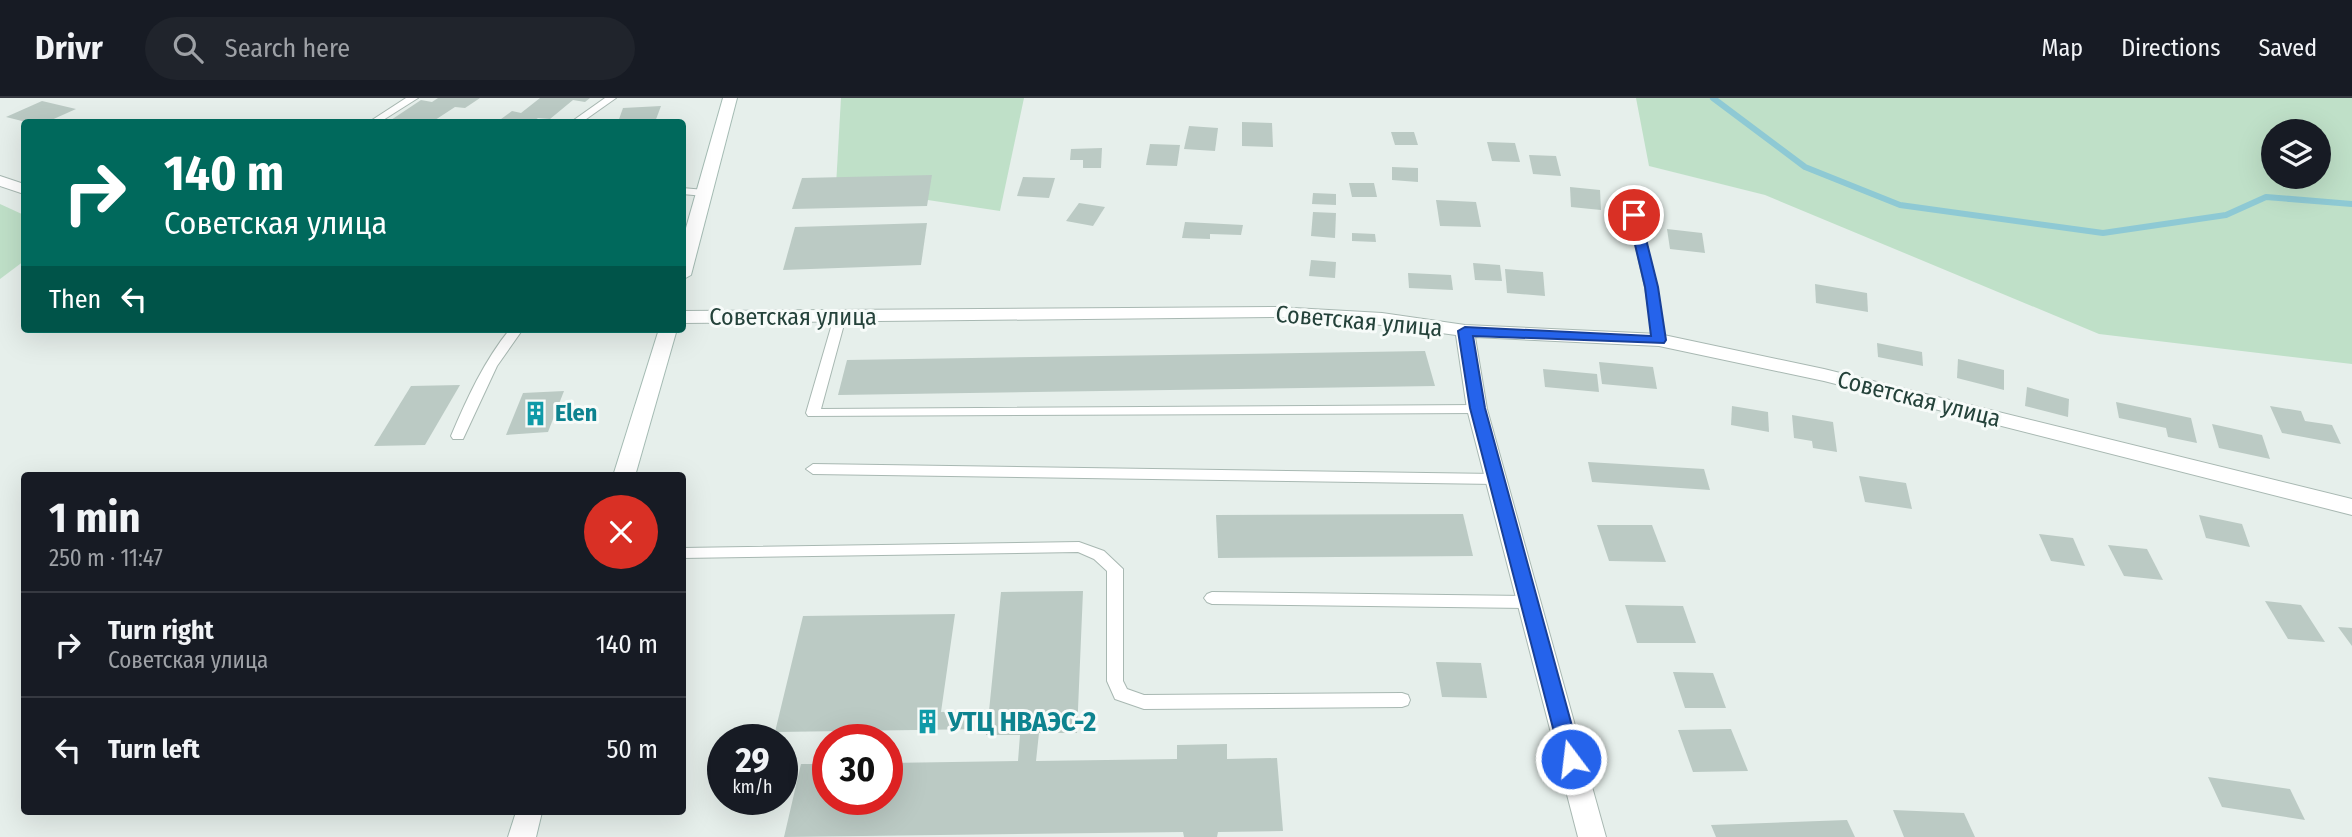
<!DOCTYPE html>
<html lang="en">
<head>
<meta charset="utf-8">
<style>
  body { margin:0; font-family:"Fira Sans Condensed",sans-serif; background:#20242c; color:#f1f3f6; height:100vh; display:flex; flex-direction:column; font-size:26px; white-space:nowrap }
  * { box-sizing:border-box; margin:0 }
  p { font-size:23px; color:#9ea1a6 }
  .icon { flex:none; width:38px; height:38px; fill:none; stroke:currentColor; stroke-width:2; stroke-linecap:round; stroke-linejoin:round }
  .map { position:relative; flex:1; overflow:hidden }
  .side { position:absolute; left:21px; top:374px; width:665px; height:343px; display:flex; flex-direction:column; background:#171b24; border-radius:7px; box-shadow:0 7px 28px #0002 }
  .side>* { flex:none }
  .banner { position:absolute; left:21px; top:21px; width:665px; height:214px; border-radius:7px; box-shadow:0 7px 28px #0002; background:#00695c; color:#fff; overflow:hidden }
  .buttons { position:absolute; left:2261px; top:21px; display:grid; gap:14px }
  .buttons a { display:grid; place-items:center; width:70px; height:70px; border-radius:50%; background:#171b24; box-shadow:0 7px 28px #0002; font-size:35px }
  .speed { position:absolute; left:707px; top:626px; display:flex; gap:14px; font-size:35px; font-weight:700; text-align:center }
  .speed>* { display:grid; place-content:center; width:91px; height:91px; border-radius:50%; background:#171b24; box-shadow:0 7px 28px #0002; line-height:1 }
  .speed small { font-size:18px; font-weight:400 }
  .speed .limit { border:10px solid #d22; background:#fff; color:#111 }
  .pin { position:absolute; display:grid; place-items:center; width:60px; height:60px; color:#fff; margin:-30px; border:4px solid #fff; border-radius:50%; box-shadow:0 2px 7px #0007 }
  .me { position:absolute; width:77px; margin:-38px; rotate:345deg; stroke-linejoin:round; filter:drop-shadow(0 0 5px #0008) }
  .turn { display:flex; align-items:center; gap:24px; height:147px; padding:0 28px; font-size:32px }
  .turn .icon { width:91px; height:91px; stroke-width:2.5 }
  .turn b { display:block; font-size:49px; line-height:60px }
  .then { display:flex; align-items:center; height:66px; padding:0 28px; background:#0003; gap:14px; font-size:26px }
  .round { display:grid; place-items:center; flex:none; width:74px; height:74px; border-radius:37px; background:#20242c }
  .head { display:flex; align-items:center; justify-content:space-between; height:119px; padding:0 28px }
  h1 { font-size:42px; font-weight:700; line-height:52px }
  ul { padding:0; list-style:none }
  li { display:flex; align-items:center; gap:21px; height:105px; padding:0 28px; border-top:2px solid #363941 }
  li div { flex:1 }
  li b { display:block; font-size:26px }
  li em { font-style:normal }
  header { display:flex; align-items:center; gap:42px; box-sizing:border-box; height:98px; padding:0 35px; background:#171b24; border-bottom:2px solid #363941 }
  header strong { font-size:33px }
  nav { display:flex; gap:38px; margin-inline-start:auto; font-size:24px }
  .search { width:490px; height:63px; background:#20242c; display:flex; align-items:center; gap:18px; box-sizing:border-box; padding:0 24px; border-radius:38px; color:#9ea1a6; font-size:26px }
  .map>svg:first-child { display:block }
</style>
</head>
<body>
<header>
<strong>Drivr</strong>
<div class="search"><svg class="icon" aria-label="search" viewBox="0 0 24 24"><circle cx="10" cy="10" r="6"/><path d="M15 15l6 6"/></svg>Search here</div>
<nav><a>Map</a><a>Directions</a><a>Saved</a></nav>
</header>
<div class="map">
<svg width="2352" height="739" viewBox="0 0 2352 739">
  <rect width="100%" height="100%" fill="#e6efeb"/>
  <g fill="#bfe0c8" fill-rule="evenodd">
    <path d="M841,0H1024L1000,113L836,88Z"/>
    <path d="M1636,0H2352V266L2099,236L1765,97L1649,68ZM2273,33H2319V79H2273Z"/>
    <path d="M0,106L24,117V163L0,181Z"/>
  </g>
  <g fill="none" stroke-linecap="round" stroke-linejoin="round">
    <path stroke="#8ec9d4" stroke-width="6" d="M1713,0L1805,69L1900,107L2103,135L2226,117L2266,99L2352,106"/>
  </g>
  <g fill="#bbcac4">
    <path d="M438,0H480L465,10L455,9L432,24L391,22L421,2L432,4Z"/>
    <path d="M540,0H590L585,4L573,2L550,21L538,20L532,24H497L512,13L521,15Z"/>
    <path d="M42,3L76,11L47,24H26L6,19Z"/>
    <path d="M661,8L655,24H618L623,10Z"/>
    <path d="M1242,24L1272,25L1273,49L1242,48Z"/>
    <path d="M1189,28L1218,30L1215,53L1184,51Z"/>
    <path d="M1391,34H1414L1418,47H1395Z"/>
    <path d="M1487,44L1515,45L1520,64L1492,63Z"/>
    <path d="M1150,46L1180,47L1177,68L1146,67Z"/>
    <path d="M1102,50L1101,70H1083V62H1070L1071,51Z"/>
    <path d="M1529,57L1556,58L1561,78L1533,76Z"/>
    <path d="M1392,69L1418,70V84L1392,82Z"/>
    <path d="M932,77L927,108L792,111L802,80Z"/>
    <path d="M1023,79L1055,80L1049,100L1017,98Z"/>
    <path d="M1349,85H1374L1377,99H1352Z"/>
    <path d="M1570,89L1600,92L1601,112L1571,109Z"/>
    <path d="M1313,95L1336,96V107L1312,106Z"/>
    <path d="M1436,102L1476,104L1481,129L1440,128Z"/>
    <path d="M1079,105L1105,109L1093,128L1066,123Z"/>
    <path d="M1313,114L1336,115L1335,140L1311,138Z"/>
    <path d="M1185,124L1243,127L1241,137L1210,136V141L1182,140Z"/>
    <path d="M927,125L921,167L783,172L795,129Z"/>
    <path d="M1667,131L1702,135L1705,155L1670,151Z"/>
    <path d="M1352,135L1375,136L1376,144L1352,143Z"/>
    <path d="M1311,162L1336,164L1335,180L1309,178Z"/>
    <path d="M1473,165L1500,167L1502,183L1475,182Z"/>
    <path d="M1505,171L1543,174L1545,198L1507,195Z"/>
    <path d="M1408,175L1451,177L1453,192L1409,190Z"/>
    <path d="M1815,186L1867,195L1868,214L1816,205Z"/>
    <path d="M1877,245L1922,254L1923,268L1878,259Z"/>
    <path d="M1425,253L1435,288L838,297L847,262Z"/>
    <path d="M1958,261L2004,272V292L1957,280Z"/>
    <path d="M1599,264L1653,269L1657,291L1602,286Z"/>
    <path d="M1543,271L1597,276L1599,294L1545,289Z"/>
    <path d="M460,287L425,347L374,348L411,288Z"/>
    <path d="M2027,289L2069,301L2068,319L2025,308Z"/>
    <path d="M564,293L548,334L506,337L523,295Z"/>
    <path d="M2116,304L2191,320L2197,345L2168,339L2166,330L2119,320Z"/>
    <path d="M1732,308L1768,314L1769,334L1731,327Z"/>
    <path d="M2270,308L2301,313L2305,323L2332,327L2341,346L2282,335Z"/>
    <path d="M1792,317L1833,324L1837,354L1813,350L1812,343L1794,340Z"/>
    <path d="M2212,326L2262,337L2270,361L2219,350Z"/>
    <path d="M1588,364L1704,371L1710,392L1592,384Z"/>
    <path d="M1859,378L1906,385L1912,411L1865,404Z"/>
    <path d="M1463,416L1473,458L1218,460L1216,417Z"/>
    <path d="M2199,417L2242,426L2250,449L2206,440Z"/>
    <path d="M1597,427H1652L1666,464L1609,463Z"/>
    <path d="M2039,436L2073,440L2085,468L2051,463Z"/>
    <path d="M2108,447L2147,451L2163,482L2124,478Z"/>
    <path d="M1083,493L1077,635H1039L1036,663L1177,661V647L1227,646V661L1277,660L1283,733L1218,734L1217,739H1184L1183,734L784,739L801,666H828V702H887V665L1018,663L1020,637H986V631L775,634L803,518L955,516L941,614L989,613L1001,494Z"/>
    <path d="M2265,503L2301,507L2325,544L2288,541Z"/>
    <path d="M1625,507L1683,508L1696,545H1637Z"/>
    <path d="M2338,529L2352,530V548Z"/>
    <path d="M1436,564L1481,565L1487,600L1442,599Z"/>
    <path d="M1673,574L1713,575L1726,610H1685Z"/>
    <path d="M1731,631L1748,673L1693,674L1678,632Z"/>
    <path d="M2208,679L2290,691L2305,722L2222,709Z"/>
    <path d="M1893,712L1964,715L1975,739H1904Z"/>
    <path d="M1847,722L1855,739H1716L1711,727Z"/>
  </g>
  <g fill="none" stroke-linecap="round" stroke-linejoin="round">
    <defs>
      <g id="lane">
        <path d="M406,0H418L380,24H369Z"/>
        <path d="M605,0H616L582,24H571Z"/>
        <path d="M682,90L705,92L710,95L705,98L682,96Z"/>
        <path d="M1628,90L1633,93L1657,189L1665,242L1659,246L1653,242L1645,189L1623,93Z"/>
        <path d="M840,215L846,219L821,311L1477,307L1484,311L1477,315L808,318L806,315L834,219Z"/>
        <path d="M510,231H523L497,268L463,341H453L451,338C467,300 484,263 510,231Z"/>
        <path d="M813,366L1496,376L1503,381L1496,386L813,376L806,371Z"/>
        <path d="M1079,444L1104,453L1123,471V583L1127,591L1144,597L1402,595L1408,597L1410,602L1408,607L1402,609L1144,611L1115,601L1107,583V473L1094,461L1078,454L682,460V450Z"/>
        <path d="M1212,494L1529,498L1534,500L1537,504L1534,508L1529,510L1212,506L1207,504L1204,500L1207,496Z"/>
      </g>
      <g id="street">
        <path d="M0,78L24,86V96L0,88Z"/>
        <path d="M1276,209L1382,215L1465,227L1659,236L1824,271L2352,401V417L1824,283L1659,248L1475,239L1487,311L1606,739H1578L1467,311L1456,237L1382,227L1276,219L682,225V213Z"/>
      </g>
      <g id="secondary">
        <path d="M723,0H737L691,177L682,182V144Z"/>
        <path d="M659,231H677L635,378H613Z"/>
        <path d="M516,714H542L536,739H508Z"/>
      </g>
    </defs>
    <use href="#lane" stroke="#a8b8b2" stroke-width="2"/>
    <use href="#street" stroke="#a8b8b2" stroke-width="2"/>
    <use href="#secondary" stroke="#a4bbb3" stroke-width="2"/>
    <use href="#lane" fill="#fff" fill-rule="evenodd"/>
    <use href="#street" fill="#fff" fill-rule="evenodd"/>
    <use href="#secondary" fill="#fff" fill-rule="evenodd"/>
  </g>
  <path fill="#2563eb" stroke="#184099" stroke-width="2" d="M1634,113L1640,117L1658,189L1666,242L1664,245L1473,238L1485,310L1581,661L1578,667L1571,669L1564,667L1561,661L1470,310L1458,233L1465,229L1651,238L1645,189L1628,117Z"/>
  <defs>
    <symbol id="building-bare" viewBox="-9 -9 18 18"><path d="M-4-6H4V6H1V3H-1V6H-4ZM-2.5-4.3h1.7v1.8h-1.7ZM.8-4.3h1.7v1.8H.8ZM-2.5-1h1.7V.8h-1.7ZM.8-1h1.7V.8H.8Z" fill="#0f9aa8" stroke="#f7fbf9" stroke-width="2.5" paint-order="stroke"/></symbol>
  </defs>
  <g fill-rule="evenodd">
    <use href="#building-bare" x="518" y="298" width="35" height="35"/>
    <use href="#building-bare" x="910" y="606" width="35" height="35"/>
  </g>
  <g text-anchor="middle" stroke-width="6" stroke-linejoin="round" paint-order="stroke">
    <g font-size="24" fill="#24423a" stroke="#f7fbf9">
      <text x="793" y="227">Советская улица</text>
      <text transform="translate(1359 223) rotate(5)" y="8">Советская улица</text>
      <text transform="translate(1919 301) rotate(14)" y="8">Советская улица</text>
    </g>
    <g font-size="24" font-weight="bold" fill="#0d838f" stroke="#f7fbf9" text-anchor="start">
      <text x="555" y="323">Elen</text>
    </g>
    <g font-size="28" font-weight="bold" fill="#0d838f" stroke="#f7fbf9" text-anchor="start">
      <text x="948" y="633">УТЦ НВАЭС-2</text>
    </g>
  </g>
</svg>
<div class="buttons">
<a><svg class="icon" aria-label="layers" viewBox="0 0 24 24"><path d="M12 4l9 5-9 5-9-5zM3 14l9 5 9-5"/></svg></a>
</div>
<div class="speed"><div>29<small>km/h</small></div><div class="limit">30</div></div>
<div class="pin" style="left:1634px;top:117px;background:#d93025"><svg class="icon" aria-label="arrive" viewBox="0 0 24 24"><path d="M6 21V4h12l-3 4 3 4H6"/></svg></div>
<svg class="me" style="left:1571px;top:661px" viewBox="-20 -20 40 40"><circle r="17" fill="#2563eb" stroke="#fff" stroke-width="3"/><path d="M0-11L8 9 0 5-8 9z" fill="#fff"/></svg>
<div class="banner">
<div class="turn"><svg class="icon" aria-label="right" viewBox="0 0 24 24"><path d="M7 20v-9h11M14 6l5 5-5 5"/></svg><div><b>140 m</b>Советская улица</div></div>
<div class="then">Then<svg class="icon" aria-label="left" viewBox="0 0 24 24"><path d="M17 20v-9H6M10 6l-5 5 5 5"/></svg></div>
</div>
<section class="side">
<div class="head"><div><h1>1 min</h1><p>250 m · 11:47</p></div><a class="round" style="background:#d93025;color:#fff"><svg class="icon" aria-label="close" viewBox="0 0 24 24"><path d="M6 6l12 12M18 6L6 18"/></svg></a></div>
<ul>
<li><svg class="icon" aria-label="right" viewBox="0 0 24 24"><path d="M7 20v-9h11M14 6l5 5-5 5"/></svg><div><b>Turn right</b><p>Советская улица</p></div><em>140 m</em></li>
<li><svg class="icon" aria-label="left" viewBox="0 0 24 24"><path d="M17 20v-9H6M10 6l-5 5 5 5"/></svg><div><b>Turn left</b></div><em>50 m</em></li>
</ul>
</section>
</div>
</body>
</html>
